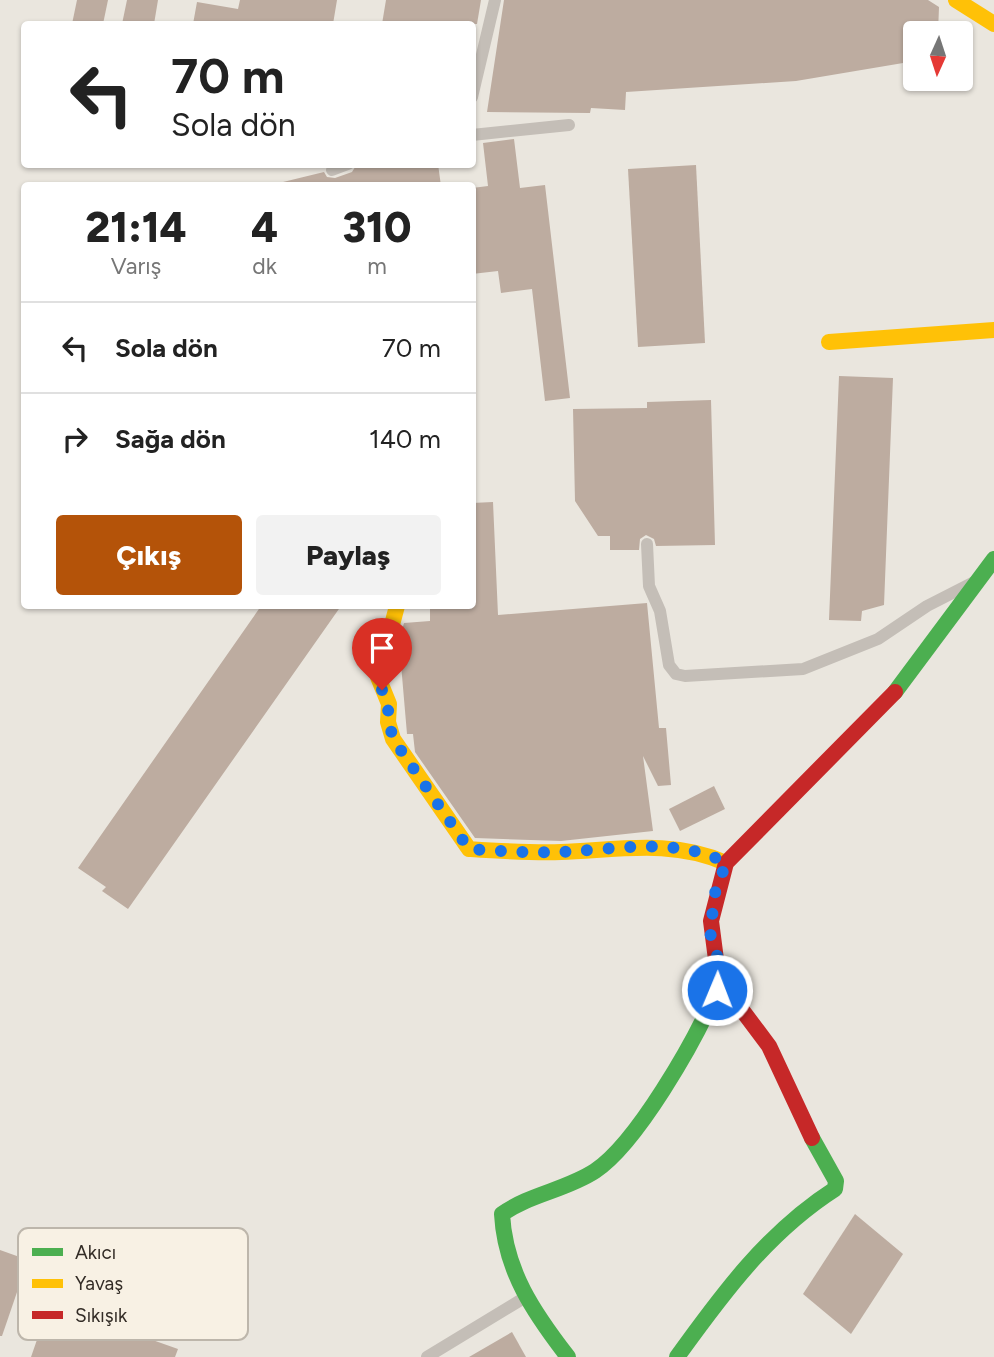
<!DOCTYPE html>
<html lang="tr">
<head>
<meta charset="utf-8">
<style>
  body { margin:0; font-family:Figtree,sans-serif; background:#f2f2f2; color:#222; height:100vh; display:flex; flex-direction:column; font-size:26px; white-space:nowrap }
  * { box-sizing:border-box; margin:0 }
  p { font-size:23px; color:#767676 }
  .icon { flex:none; width:38px; height:38px; fill:none; stroke:currentColor; stroke-width:2; stroke-linecap:round; stroke-linejoin:round }
  .map { position:relative; flex:1; overflow:hidden }
  .panel { position:absolute; left:21px; top:182px; width:455px; height:427px; display:flex; flex-direction:column; background:#fff; border-radius:7px; box-shadow:0 2px 5px #0004 }
  .panel>* { flex:none }
  .hud { position:absolute; left:21px; top:21px; width:455px; height:147px; border-radius:7px; box-shadow:0 2px 5px #0004; background:#fff; color:#222; overflow:hidden }
  .needle { width:46px; rotate:183deg }
  .controls { position:absolute; left:903px; top:21px; display:grid; gap:14px }
  .controls a { display:grid; place-items:center; width:70px; height:70px; border-radius:7px; background:#fff; box-shadow:0 2px 5px #0004; font-size:35px }
  .pin { position:absolute; display:grid; place-items:center; width:60px; height:60px; color:#fff; margin:-72px -30px; border-radius:50% 50% 50% 0; rotate:-45deg; box-shadow:0 0 7px #0007 }
  .pin .icon { rotate:45deg }
  .me { position:absolute; width:77px; margin:-38px; rotate:1deg; stroke-linejoin:round; filter:drop-shadow(0 0 5px #0008) }
  .turn { display:flex; align-items:center; gap:24px; height:147px; padding:0 35px; font-size:32px }
  .turn .icon { width:91px; height:91px; stroke-width:2.5 }
  .turn b { display:block; font-size:49px; line-height:60px }
  .eta { display:flex; justify-content:space-evenly; align-items:center; height:119px; text-align:center }
  .eta b { font-size:42px; font-weight:800; line-height:49px }
  .button { display:flex; gap:14px; margin-top:auto; padding:14px 35px }
  .button a { flex:1; height:80px; border-radius:7px; background:#b45309; color:#fff; font-size:28px; font-weight:800; line-height:80px; text-align:center }
  .button a+a { background:#f2f2f2; color:#222 }
  ul { padding:0; list-style:none }
  li { display:flex; align-items:center; gap:21px; height:91px; padding:0 35px; border-top:2px solid #e0e0e0 }
  li div { flex:1 }
  li b { display:block; font-size:26px }
  li em { font-style:normal }
  .map>svg:first-child { display:block }
</style>
</head>
<body>
<div class="map">
<svg width="994" height="1357" viewBox="0 0 994 1357">
  <rect width="100%" height="100%" fill="#eae6de"/>
  <g fill="#bdaca0">
    <path d="M77,0H108L103,24H72Z"/>
    <path d="M127,0H158L154,24H122Z"/>
    <path d="M240,0H337L333,24H193L197,2L238,9Z"/>
    <path d="M386,0H481L477,24H382Z"/>
    <path d="M504,0H928L939,7L938,33H915V61L796,81L626,92L625,110L591,108L590,113L487,112Z"/>
    <path d="M514,139L520,188L545,185L570,398L545,401L532,289L501,293L498,271L472,274V188L488,186L483,143Z"/>
    <path d="M357,164H438L441,186H283V182L324,172L327,177L335,178L352,172Z"/>
    <path d="M696,165L705,343L638,347L628,169Z"/>
    <path d="M839,376L893,378L884,605L862,611L861,621L829,620Z"/>
    <path d="M711,400L715,545L656,546L654,539L646,535L640,539L639,550H610V536H598L575,501L573,409L647,408V402Z"/>
    <path d="M493,502L498,615L647,603L659,728H666L671,785L658,786L643,756L653,831L561,841L475,838L415,752L413,734H407L399,641L404,623L430,621V606H472V503Z"/>
    <path d="M261,606H341L128,909L102,891L106,887L78,868Z"/>
    <path d="M714,786L725,809L680,831L669,809Z"/>
    <path d="M855,1214L903,1254L851,1334L803,1294Z"/>
    <path d="M0,1250L28,1260L2,1336H0Z"/>
    <path d="M56,1285L82,1307L79,1314L178,1349L175,1357H31Z"/>
    <path d="M512,1332L526,1357H469Z"/>
  </g>
  <g fill="none" stroke-linecap="round" stroke-linejoin="round">
    <g stroke="#c4beb7" stroke-width="12">
      <path d="M472,97L495,0"/>
      <path d="M472,135L569,125"/>
      <path d="M332,170L348,164"/>
      <path d="M647,544L649,586L660,611L669,665L676,674L685,676L803,669L878,639L927,606L974,582"/>
      <path d="M427,1357L524,1298"/>
    </g>
    <g stroke="#4caf50" stroke-width="16">
      <path d="M895,692L994,559"/>
      <path d="M568,1357C534,1313 505,1271 502,1214C530,1194 566,1190 595,1171C637,1143 695,1041 715,994"/>
      <path d="M677,1357C723,1293 768,1232 835,1189L836,1181L812,1138"/>
    </g>
    <g stroke="#ffc107" stroke-width="16">
      <path d="M956,0L994,24"/>
      <path d="M829,342L994,330"/>
      <path d="M397,606L378,677L389,704L388,722L393,739L469,849C500,851 530,853 561,852C618,850 672,839 726,863"/>
    </g>
    <g stroke="#c62828" stroke-width="16">
      <path d="M718,978L769,1046L812,1138"/>
      <path d="M715,994L718,975L711,921L726,863L895,692"/>
    </g>
  </g>
  <g fill="none" stroke-linecap="round" stroke-linejoin="round">
    <path stroke="#1a73e8" stroke-width="12" stroke-dasharray="0 21.6" d="M382,690C390,706 388,721 393,739L469,849C500,851 530,853 561,852C614,850 677,836 726,863L715,893L710,933L719,962L717,990"/>
  </g>
  <rect x="18" y="1228" width="230" height="112" rx="10" fill="#f8f1e4" stroke="#bdb6ab" stroke-width="2"/>
  <rect x="32" y="1248" width="31" height="8" fill="#4caf50"/>
  <rect x="32" y="1279" width="31" height="9" fill="#ffc107"/>
  <rect x="32" y="1311" width="31" height="8" fill="#c62828"/>
  <g font-size="19" fill="#332c26">
    <text x="75" y="1259">Akıcı</text>
    <text x="75" y="1290">Yavaş</text>
    <text x="75" y="1322">Sıkışık</text>
  </g>
</svg>
<div class="controls">
<a><svg class="needle" viewBox="-14 -14 28 28"><path d="M0-13l5 13h-10z" fill="#e53935"/><path d="M0 13l5-13h-10z" fill="#767676"/></svg></a>
</div>
<div class="pin" style="left:382px;top:690px;background:#d93025"><svg class="icon" aria-label="arrive" viewBox="0 0 24 24"><path d="M6 21V4h12l-3 4 3 4H6"/></svg></div>
<svg class="me" style="left:717px;top:990px" viewBox="-20 -20 40 40"><circle r="17" fill="#1a73e8" stroke="#fff" stroke-width="3"/><path d="M0-11L8 9 0 5-8 9z" fill="#fff"/></svg>
<div class="hud">
<div class="turn"><svg class="icon" aria-label="left" viewBox="0 0 24 24"><path d="M17 20v-9H6M10 6l-5 5 5 5"/></svg><div><b>70 m</b>Sola dön</div></div>
</div>
<section class="panel">
<div class="eta">
<div><b>21:14</b><p>Varış</p></div>
<div><b>4</b><p>dk</p></div>
<div><b>310</b><p>m</p></div>
</div>
<ul>
<li><svg class="icon" aria-label="left" viewBox="0 0 24 24"><path d="M17 20v-9H6M10 6l-5 5 5 5"/></svg><div><b>Sola dön</b></div><em>70 m</em></li>
<li><svg class="icon" aria-label="right" viewBox="0 0 24 24"><path d="M7 20v-9h11M14 6l5 5-5 5"/></svg><div><b>Sağa dön</b></div><em>140 m</em></li>
</ul>
<div class="button"><a>Çıkış</a><a>Paylaş</a></div>
</section>
</div>
</body>
</html>
